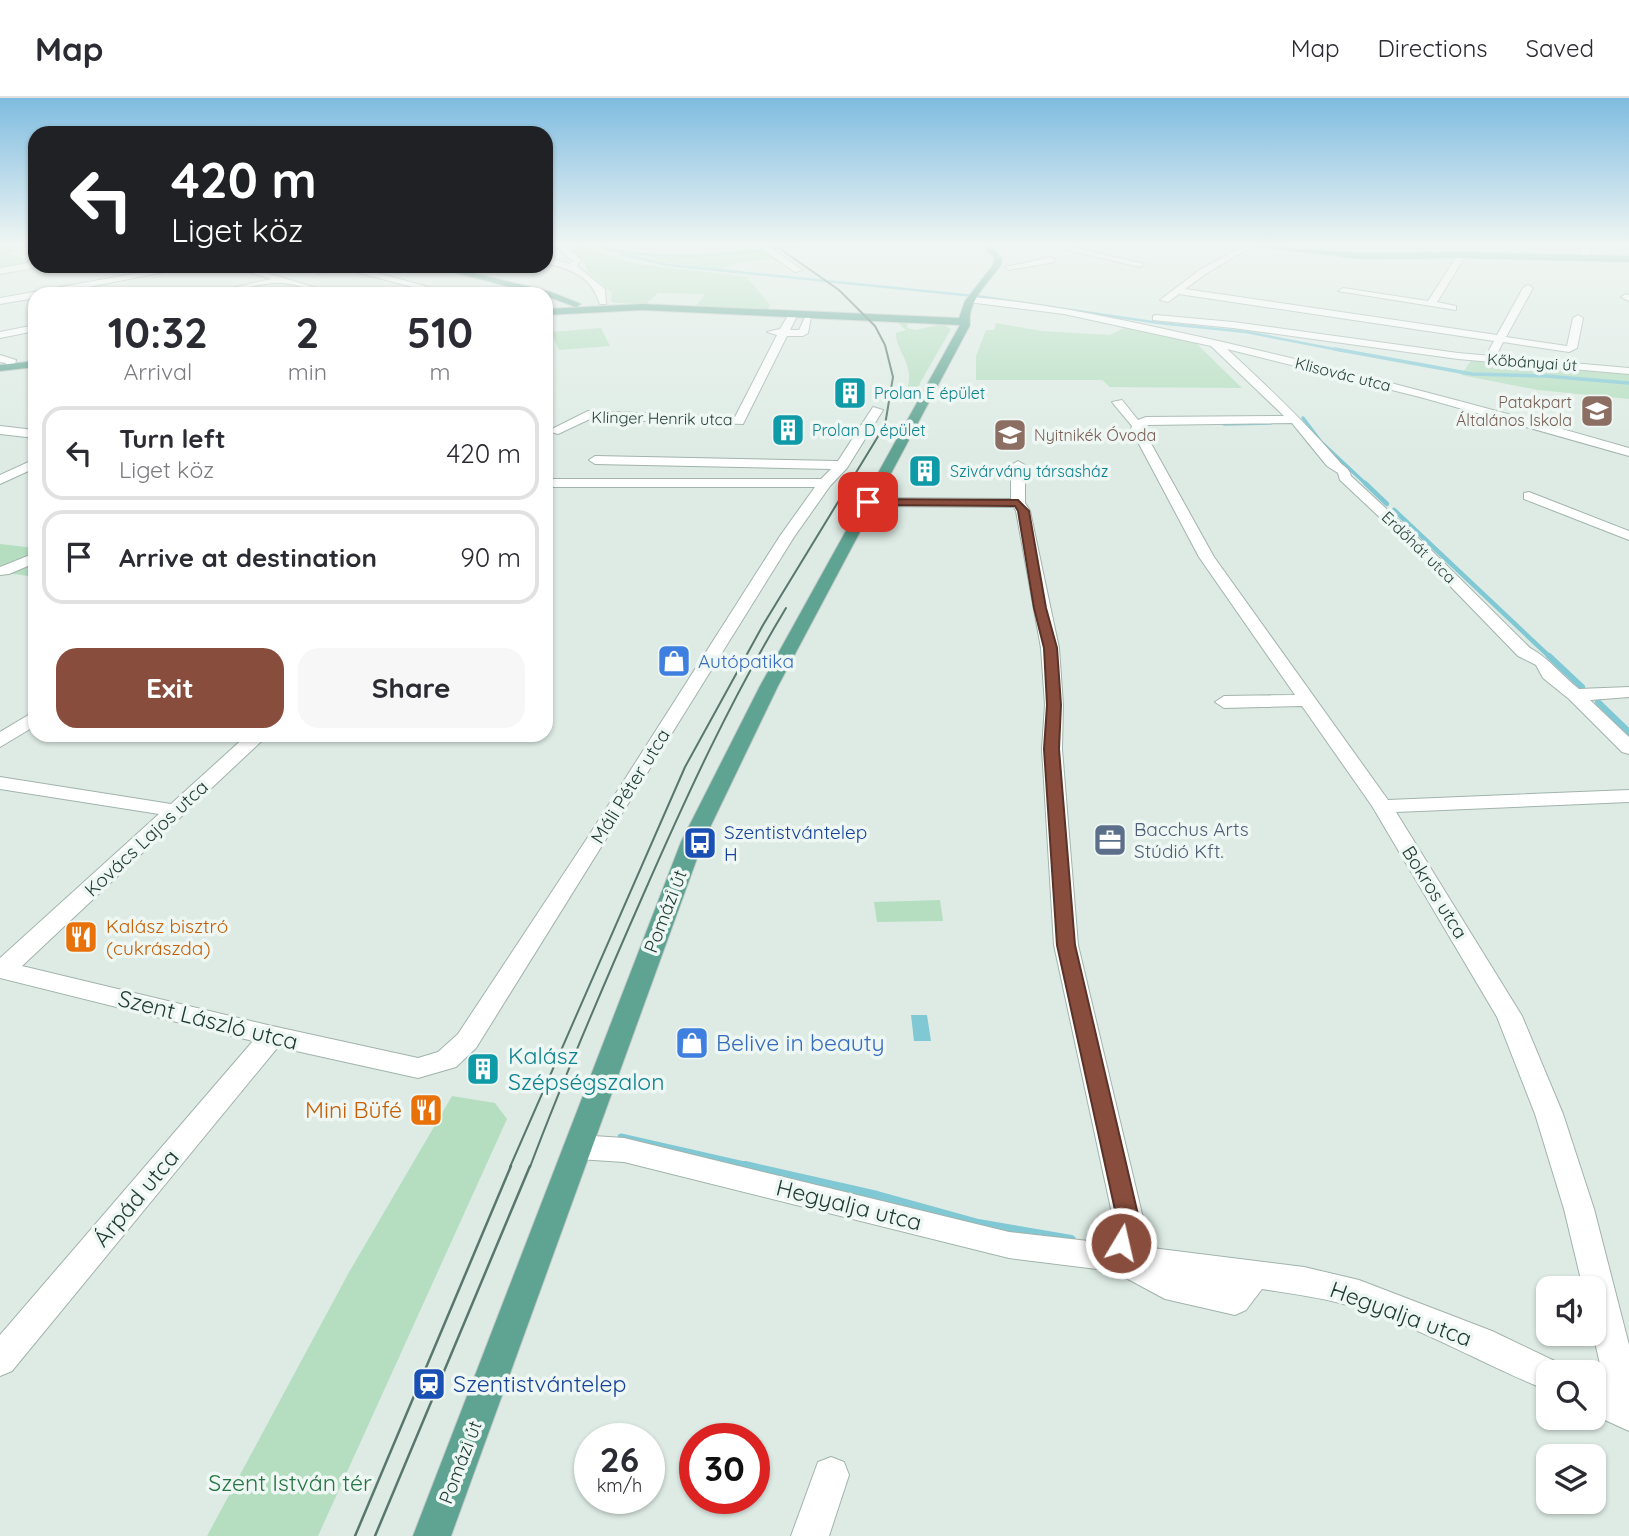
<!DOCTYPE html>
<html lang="en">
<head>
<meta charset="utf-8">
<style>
  body { margin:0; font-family:Quicksand,sans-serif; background:#f7f7f7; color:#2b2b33; height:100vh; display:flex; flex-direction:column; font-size:26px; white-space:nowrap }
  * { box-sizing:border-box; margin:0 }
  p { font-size:23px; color:#7c7c81 }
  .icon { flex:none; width:38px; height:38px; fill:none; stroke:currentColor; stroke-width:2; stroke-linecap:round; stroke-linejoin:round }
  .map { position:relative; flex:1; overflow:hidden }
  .details { position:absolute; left:28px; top:189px; width:525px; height:455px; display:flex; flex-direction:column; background:#fff; border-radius:21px; box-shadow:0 2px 5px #0004 }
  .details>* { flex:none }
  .top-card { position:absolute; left:28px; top:28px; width:525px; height:147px; border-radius:21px; box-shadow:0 2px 5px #0004; background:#202124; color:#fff; overflow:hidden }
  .buttons { position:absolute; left:1536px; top:1178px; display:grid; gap:14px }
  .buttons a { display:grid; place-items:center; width:70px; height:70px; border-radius:14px; background:#fff; box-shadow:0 2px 5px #0004; font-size:35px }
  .speed { position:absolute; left:574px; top:1325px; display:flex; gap:14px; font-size:35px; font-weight:700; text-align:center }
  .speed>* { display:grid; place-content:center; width:91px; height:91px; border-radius:50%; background:#fff; box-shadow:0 2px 5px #0004; line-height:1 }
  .speed small { font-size:18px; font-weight:400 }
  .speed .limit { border:10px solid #d22; background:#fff; color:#111 }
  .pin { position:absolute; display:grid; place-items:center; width:60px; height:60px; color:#fff; margin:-30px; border-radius:14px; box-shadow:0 4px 10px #0006 }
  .me { position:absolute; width:77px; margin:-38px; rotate:9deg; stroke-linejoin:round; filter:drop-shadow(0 0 5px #0008) }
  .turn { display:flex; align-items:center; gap:24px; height:147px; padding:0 28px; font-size:32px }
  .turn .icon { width:91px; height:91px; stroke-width:2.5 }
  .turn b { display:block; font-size:49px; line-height:60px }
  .eta { display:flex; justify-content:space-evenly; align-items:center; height:119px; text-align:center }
  .eta b { font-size:42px; font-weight:700; line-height:49px }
  .action { display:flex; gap:14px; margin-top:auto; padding:14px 28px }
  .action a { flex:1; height:80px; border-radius:21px; background:#894d3d; color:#fff; font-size:28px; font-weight:700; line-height:80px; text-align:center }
  .action a+a { background:#f7f7f7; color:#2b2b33 }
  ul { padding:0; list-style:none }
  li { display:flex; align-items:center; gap:21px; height:94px; margin:0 14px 10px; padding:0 14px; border:4px solid #e1e1e2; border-radius:21px }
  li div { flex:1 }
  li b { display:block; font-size:26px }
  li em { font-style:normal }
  header { display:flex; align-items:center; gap:42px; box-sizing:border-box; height:98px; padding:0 35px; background:#fff; border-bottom:2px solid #e1e1e2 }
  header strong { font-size:33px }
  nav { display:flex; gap:38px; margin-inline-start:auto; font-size:24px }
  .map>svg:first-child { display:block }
</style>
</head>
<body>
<header>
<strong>Map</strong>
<nav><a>Map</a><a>Directions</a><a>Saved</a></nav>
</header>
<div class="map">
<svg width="1629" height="1438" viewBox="0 0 1629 1438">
  <rect width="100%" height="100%" fill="#deebe5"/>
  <g fill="#b5dec0">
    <path d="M0,148H35L7,155L35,165L0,172Z"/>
    <path d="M577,148L631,165L747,179L770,207L767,212L696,208L705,196L658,195L646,206L615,205L611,203L612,195L588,174L583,162L569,152Z"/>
    <path d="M764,152L781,164L772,161L745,163L723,170L740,173L681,167L641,159Z"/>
    <path d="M898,225H908L907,230L916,232L937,227L931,225H941L951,231L920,285L913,305L902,304C904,297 909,288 909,281C911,264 895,250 896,235L906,232Z"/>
    <path d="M996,225L1042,233L1110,237L1126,229L1195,244L1242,290L1110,289L1102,282H976V258L986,232H994Z"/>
    <path d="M601,230L610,248L559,252L551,234Z"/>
    <path d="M1473,260L1629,273V301L1538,292L1461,277Z"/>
    <path d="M0,446L35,450V479L0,474Z"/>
    <path d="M940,802L943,823L877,824L874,804Z"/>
    <path d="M452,998L495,1005L507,1021L318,1438H207L348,1176Z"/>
  </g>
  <path fill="#81c8d5" d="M911,917H927L931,943H914Z"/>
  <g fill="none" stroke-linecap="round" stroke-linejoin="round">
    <g stroke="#81c8d5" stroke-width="2.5">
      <path d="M596,148C662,166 734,155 801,148"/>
      <path d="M621,156L668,167L984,199L1159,225L1246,234L1344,253"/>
    </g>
    <g stroke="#81c8d5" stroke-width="3.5">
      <path d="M1335,251L1472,276L1546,278L1629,285"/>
      <path d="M1303,320L1321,344L1367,387"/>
      <path d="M1224,326L1271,325"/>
    </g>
    <g stroke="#81c8d5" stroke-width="4.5">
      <path d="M1365,385L1387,406"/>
      <path d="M1394,412L1551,560"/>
    </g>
    <g stroke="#81c8d5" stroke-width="6">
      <path d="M1549,558L1582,589"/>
      <path d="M1598,604L1629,634"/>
    </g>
    <path stroke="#81c8d5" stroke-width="7" d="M621,1039L753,1069"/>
    <path stroke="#81c8d5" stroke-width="10" d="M745,1068L877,1098L978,1126L1071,1142"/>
    <defs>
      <g id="minor">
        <path d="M556,148H565L581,161L577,168L605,191L606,206H600C591,178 573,172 546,165V159L569,166L573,163Z"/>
        <path d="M758,148H768L802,172L795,174Z"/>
        <path d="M1051,148H1067L1144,166L1140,169Z"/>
        <path d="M1243,148H1253L1207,175L1185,191L1497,237L1523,190L1528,187L1533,190L1506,239L1567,248L1573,220L1578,217L1583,220L1577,250L1569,254L1503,244L1498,254L1494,255L1489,252L1494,243L1179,196L1168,204L1160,202L1201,171Z"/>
        <path d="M1436,148H1444L1439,155L1441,157L1437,160L1431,155Z"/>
        <path d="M1513,148H1521L1518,160L1511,158Z"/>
        <path d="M1583,148H1591L1588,160L1584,163L1580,160Z"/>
        <path d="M1459,155L1466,157L1437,204L1456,208V212L1338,193L1343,190L1428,203Z"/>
        <path d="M1052,159L1055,164L1009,172L1005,169Z"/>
        <path d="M35,164L38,169L0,176V170Z"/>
        <path d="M177,168H195L53,196H35V200L0,206V200Z"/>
        <path d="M229,168H243L337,196C317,196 301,186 282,185C264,183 230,196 205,196L271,181Z"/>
        <path d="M333,168H351L429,189L424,192L344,171L318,176L314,173Z"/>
        <path d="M1626,196L1629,197V203L1621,199Z"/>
        <path d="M971,199C1058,206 1142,226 1227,245C1362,276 1496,312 1629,350V358L1420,299L1227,251C1266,287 1304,323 1338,362C1343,369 1349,369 1351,378L1432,453L1530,550C1550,561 1561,577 1579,591L1629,589V599L1590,602L1629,639V656L1622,654L1569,601L1543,580L1536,567L1518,558L1422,459L1340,382L1338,375L1327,368L1292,325L1148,327L1143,331L1214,459L1388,702L1629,692V704L1396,714L1522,918L1563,1016L1594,1111L1629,1247V1333L1594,1317V1282L1605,1287L1593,1236L1594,1190H1583L1564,1111L1535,1016L1497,919L1372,708L1302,608L1224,610L1215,604L1224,598L1295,597L1199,459L1131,331L1132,328L1112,304L1122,302L1138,322L1146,319L1284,318L1211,248L1064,216L968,204V200Z"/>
        <path d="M790,214L798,216L790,232H799L805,219H811L808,235L803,238H787L743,326L590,321L558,336L548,333L588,313L735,319L777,237L767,234L780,231Z"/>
        <path d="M1156,217L1233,224L1458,255L1629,270V276L1458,261L1233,230L1153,222V218Z"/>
        <path d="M35,227V233L0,240V234Z"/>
        <path d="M0,257L16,262L14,270H6V265L0,264Z"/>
        <path d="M873,309L883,312L847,370L830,388L794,439L476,950L456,969L418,980L278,949L12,1273L0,1278V1237L253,943L0,880V860L159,716L0,691V679L171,706L247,637H268L22,868L272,928L418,960L438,954L458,936L588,739L780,438L815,389H546V381H821L831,371L595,366L589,362L595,358L838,363Z"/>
        <path d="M0,328L35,332V340L0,336Z"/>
        <path d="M35,361V370L0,386V377Z"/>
        <path d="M1018,363L1025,367V405L1030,413L1059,550L1063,607L1062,651L1078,847L1143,1120L1136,1148L1304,1169L1359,1182L1492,1233L1561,1266L1564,1274H1549V1293C1484,1267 1424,1231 1357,1210C1326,1200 1294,1196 1262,1191L1246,1212L1235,1217L1165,1201L1113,1173L1009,1160L624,1064L578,1061L568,1057L564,1049L568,1041L578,1037L624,1040L1009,1134L1106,1145L1113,1120L1054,847L1042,651L1045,607L1041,550L1016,413L1014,409L868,408L861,404L868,400L1011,401V367Z"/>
        <path d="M1529,394L1629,433V442L1524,401V395Z"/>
        <path d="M35,455V465L9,476L0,477V469Z"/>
        <path d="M35,613V628L0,649V634Z"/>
        <path d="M831,1359L844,1364L849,1377L829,1438H791L818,1364Z"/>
      </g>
      <g id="major">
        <path d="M983,148H992L1002,160L1001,167C988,185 967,203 970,227L778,588L703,744L451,1438H413L681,744L760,588L960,227L642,212L546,217V211L642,206L959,220L965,203L993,167L994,160Z"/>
        <path d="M1251,148L1362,155L1462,154L1629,158V164L1462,160L1362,161Z"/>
        <path d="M429,168H444L551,194L581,206L576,209L546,198V196H537Z"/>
        <path d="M35,263V269L0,273V267Z"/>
      </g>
    </defs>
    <use href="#minor" stroke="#a1b3ac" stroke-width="2"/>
    <use href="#major" stroke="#c0c8c6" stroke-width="2"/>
    <use href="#minor" fill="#fff" fill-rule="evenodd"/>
    <use href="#major" fill="#5fa492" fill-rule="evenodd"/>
    <g stroke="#58776f" stroke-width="2">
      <path d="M510,1069L685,669L763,527L885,327L893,279L885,247L875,228L839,192L776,148"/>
      <path d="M530,1069C565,976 604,886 644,795C687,697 731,601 786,510"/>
    </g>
    <g stroke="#58776f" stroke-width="2.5">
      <path d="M355,1438L511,1068"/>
      <path d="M375,1438L530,1068"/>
    </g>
  </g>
  <linearGradient id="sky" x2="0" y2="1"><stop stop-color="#7fbce0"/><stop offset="0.42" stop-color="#f0f6f3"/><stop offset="1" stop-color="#f0f6f3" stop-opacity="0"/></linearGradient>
  <rect width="1629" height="349" fill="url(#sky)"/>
  <path fill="#894d3d" stroke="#593228" stroke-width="2" d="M864,401L1018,402L1029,413L1046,510L1057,550L1061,607L1059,651L1075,847L1139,1121L1129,1152L1121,1155L1112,1152L1109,1145L1117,1121L1057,847L1044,651L1047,607L1044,550L1034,510L1018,413L1015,408L868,407L863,404Z"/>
  <defs>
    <symbol id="building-square" viewBox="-11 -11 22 22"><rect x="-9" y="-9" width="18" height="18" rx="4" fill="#0f9aa8" stroke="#eef7f3"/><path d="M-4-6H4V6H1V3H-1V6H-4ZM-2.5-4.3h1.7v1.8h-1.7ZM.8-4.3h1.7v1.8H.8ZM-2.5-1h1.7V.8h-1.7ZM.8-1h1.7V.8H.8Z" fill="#fff"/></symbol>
    <symbol id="school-square" viewBox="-11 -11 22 22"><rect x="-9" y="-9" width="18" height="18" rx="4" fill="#8d6e63" stroke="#eef7f3"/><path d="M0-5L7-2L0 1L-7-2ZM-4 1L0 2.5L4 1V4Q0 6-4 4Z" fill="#fff"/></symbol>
    <symbol id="shop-square" viewBox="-11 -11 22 22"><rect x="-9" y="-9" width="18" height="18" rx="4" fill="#3f7fe0" stroke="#eef7f3"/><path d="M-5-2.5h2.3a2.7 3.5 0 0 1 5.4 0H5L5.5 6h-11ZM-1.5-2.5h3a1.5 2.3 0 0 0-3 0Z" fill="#fff"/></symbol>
    <symbol id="office-square" viewBox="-11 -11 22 22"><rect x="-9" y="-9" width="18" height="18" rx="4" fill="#5c6f8a" stroke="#eef7f3"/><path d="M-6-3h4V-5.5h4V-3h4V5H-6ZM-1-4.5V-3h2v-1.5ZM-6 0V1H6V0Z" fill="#fff"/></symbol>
    <symbol id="bus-square" viewBox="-11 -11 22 22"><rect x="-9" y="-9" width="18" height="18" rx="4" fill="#1a4fb4" stroke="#eef7f3"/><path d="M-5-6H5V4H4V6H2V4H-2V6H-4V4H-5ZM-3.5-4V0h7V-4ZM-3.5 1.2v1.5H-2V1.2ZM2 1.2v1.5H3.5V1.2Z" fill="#fff"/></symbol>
    <symbol id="restaurant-square" viewBox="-11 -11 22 22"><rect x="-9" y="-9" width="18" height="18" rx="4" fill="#e8710a" stroke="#eef7f3"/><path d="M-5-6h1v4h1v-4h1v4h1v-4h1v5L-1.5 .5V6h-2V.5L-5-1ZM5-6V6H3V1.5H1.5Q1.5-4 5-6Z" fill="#fff"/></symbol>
    <symbol id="station-square" viewBox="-11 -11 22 22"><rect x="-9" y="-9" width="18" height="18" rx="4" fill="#1a4fb4" stroke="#eef7f3"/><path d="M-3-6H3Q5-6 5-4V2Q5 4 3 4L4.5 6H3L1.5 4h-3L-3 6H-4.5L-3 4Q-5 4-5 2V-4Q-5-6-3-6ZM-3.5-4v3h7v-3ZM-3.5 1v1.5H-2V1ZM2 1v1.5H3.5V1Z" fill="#fff"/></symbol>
  </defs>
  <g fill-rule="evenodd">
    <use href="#building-square" x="831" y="276" width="38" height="38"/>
    <use href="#school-square" x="1578" y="294" width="38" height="38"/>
    <use href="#building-square" x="769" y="313" width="38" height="38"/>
    <use href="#school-square" x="991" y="318" width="38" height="38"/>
    <use href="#building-square" x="906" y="354" width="38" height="38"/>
    <use href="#shop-square" x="655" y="544" width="38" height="38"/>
    <use href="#office-square" x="1091" y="723" width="38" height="38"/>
    <use href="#bus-square" x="681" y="726" width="38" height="38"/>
    <use href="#restaurant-square" x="62" y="820" width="38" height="38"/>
    <use href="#shop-square" x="673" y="926" width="38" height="38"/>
    <use href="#building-square" x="464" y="952" width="38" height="38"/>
    <use href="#restaurant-square" x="407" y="993" width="38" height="38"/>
    <use href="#station-square" x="410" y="1267" width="38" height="38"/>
  </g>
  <g text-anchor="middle" stroke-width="7" stroke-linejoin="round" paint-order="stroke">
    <g font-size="16" fill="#1e3b33" stroke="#eef7f3">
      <text transform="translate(1532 264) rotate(4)" y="6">Kőbányai út</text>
      <text transform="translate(1343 276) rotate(14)" y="6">Klisovác utca</text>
      <text transform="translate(662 320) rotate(1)" y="6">Klinger Henrik utca</text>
      <text transform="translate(1419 449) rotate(44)" y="6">Erdőhát utca</text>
    </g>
    <g font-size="16" fill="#0d838f" stroke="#eef7f3" text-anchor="start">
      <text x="874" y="301">Prolan E épület</text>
      <text x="812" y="338">Prolan D épület</text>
      <text x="950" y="379">Szivárvány társasház</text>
    </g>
    <g font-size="16" fill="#785e54" stroke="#eef7f3" text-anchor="end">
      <text x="1572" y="310">Patakpart<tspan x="1572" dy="18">Általános Iskola</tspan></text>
      <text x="1034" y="343" text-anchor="start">Nyitnikék Óvoda</text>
    </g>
    <g font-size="19" fill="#366cbe" stroke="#eef7f3" text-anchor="start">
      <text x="698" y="570">Autópatika</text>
    </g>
    <g font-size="19" fill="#1e3b33" stroke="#eef7f3">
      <text transform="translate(630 688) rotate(-58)" y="7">Máli Péter utca</text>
      <text transform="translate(146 740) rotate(-43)" y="7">Kovács Lajos utca</text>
      <text transform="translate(1435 794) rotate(58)" y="7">Bokros utca</text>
      <text transform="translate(665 813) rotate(-69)" y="7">Pomázi út</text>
      <text transform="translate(460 1364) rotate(-69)" y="7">Pomázi út</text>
    </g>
    <g font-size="19" fill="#4e5e75" stroke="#eef7f3" text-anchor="start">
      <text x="1134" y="738">Bacchus Arts<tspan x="1134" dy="22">Stúdió Kft.</tspan></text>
    </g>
    <g font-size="19" fill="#164399" stroke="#eef7f3" text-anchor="start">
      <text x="724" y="741">Szentistvántelep<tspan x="724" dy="22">H</tspan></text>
    </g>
    <g font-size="19" fill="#c56008" stroke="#eef7f3" text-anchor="start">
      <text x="106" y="835">Kalász bisztró<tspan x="106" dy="22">(cukrászda)</tspan></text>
    </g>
    <g font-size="23" fill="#1e3b33" stroke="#eef7f3">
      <text transform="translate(208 922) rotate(14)" y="8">Szent László utca</text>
      <text transform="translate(136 1100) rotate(-50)" y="8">Árpád utca</text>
      <text transform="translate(849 1107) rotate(14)" y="8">Hegyalja utca</text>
      <text transform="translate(1401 1216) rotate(20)" y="8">Hegyalja utca</text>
    </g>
    <g font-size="23" fill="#366cbe" stroke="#eef7f3" text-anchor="start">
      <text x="716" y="953">Belive in beauty</text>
    </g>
    <g font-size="23" fill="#0d838f" stroke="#eef7f3" text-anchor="start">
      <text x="508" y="966">Kalász<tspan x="508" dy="26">Szépségszalon</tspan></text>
    </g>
    <g font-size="23" fill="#c56008" stroke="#eef7f3" text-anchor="end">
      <text x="402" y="1020">Mini Büfé</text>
    </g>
    <g font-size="23" fill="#164399" stroke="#eef7f3" text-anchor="start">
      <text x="453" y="1294">Szentistvántelep</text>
    </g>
    <g font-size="23" fill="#267544" stroke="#eef7f3">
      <text x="290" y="1393">Szent István tér</text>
    </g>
  </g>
</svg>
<div class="buttons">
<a><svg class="icon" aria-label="sound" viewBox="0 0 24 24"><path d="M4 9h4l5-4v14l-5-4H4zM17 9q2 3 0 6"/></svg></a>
<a><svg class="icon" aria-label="search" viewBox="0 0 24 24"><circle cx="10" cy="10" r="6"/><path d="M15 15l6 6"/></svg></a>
<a><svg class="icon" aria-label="layers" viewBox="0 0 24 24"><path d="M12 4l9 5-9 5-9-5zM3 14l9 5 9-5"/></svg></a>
</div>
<div class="speed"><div>26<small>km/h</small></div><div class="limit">30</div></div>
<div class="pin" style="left:868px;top:404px;background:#d93025"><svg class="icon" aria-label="arrive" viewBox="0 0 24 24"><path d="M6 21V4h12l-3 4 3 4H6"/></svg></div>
<svg class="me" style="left:1121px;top:1145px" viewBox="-20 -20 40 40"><circle r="17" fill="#894d3d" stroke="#fff" stroke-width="3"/><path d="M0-11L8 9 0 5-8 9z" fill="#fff"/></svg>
<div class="top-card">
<div class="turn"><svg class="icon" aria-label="left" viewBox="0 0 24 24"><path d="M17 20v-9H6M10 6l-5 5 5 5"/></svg><div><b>420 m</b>Liget köz</div></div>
</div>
<section class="details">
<div class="eta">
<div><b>10:32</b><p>Arrival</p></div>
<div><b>2</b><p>min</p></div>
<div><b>510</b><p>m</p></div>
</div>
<ul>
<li><svg class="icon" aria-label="left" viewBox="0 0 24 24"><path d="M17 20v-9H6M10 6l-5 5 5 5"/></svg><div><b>Turn left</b><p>Liget köz</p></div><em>420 m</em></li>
<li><svg class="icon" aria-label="arrive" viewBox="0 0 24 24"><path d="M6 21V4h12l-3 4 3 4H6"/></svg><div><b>Arrive at destination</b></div><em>90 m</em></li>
</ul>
<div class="action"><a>Exit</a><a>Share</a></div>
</section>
</div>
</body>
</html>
